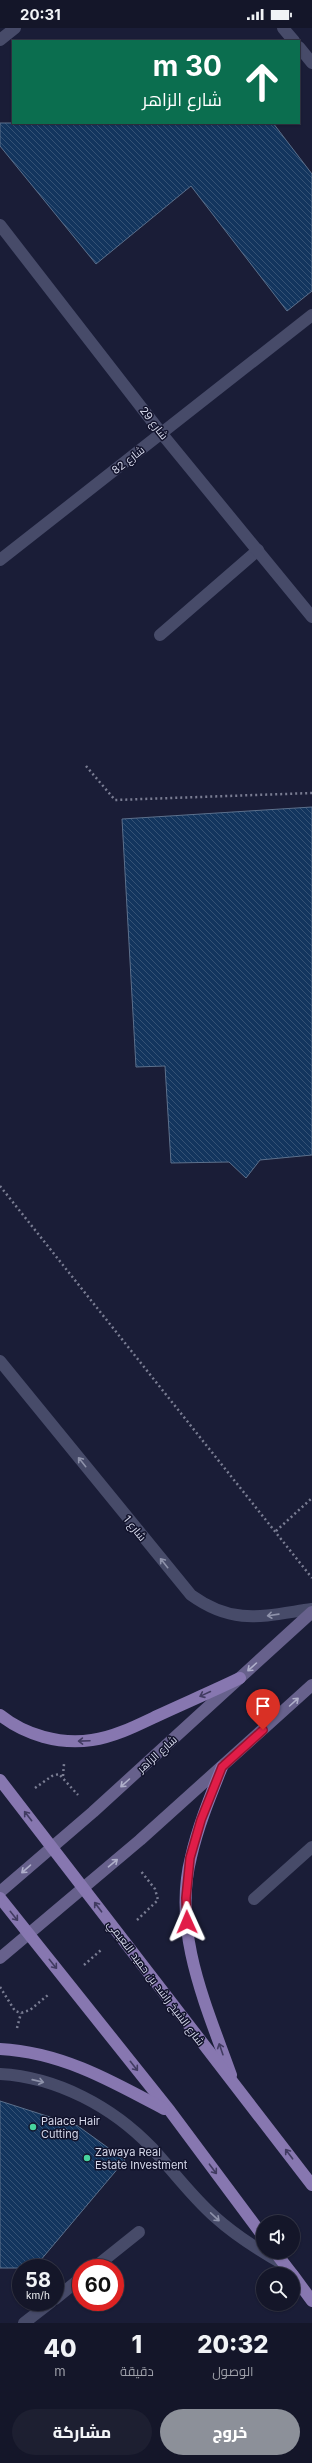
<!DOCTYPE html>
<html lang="ar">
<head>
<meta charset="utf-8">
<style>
  body { margin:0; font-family:Inter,Cairo,sans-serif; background:#1d1f31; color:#f1f3f6; direction:rtl; height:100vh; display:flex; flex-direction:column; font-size:15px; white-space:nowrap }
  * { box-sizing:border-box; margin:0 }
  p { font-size:13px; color:#9d9fa8 }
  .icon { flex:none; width:22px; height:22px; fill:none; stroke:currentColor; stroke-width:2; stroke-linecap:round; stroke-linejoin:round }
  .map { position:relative; height:2295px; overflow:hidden; direction:ltr }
  .panel { display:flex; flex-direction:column; background:#141629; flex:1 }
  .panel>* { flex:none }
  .guide { position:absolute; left:12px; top:12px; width:288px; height:84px; border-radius:0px; box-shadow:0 1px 3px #0004,0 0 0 1px #333546; direction:rtl; background:#0b6e4f; color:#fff; overflow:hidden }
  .buttons { position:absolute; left:256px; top:2187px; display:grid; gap:8px }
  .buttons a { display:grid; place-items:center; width:44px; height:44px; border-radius:50%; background:#141629; box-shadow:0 1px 3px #0004,0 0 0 1px #333546; font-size:20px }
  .speed { position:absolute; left:12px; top:2231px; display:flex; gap:8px; font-size:20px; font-weight:700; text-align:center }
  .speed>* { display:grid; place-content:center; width:52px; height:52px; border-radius:50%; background:#141629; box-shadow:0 1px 3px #0004,0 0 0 1px #333546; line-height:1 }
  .speed small { font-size:10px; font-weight:400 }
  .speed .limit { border:6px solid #d22; background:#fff; color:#111 }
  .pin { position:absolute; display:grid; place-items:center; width:34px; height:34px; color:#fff; margin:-41px -17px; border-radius:50% 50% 50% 0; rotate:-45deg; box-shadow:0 0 4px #0007 }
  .pin .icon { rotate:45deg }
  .me { position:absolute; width:44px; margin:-22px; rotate:359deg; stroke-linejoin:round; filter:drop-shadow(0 0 3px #0008) }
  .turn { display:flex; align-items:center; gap:14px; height:84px; padding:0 12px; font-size:18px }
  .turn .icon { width:52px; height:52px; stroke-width:2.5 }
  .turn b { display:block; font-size:28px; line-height:34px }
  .eta { display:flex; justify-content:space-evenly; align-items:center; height:68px; text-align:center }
  .eta b { font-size:24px; font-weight:800; line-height:28px }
  .button { display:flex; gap:8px; margin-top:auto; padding:8px 12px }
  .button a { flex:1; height:46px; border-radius:24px; background:#8c9099; color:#fff; font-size:16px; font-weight:800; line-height:46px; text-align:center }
  .button a+a { background:#1d1f31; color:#f1f3f6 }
  .status { display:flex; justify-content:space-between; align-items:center; height:28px; padding:0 20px; background:#141629; direction:ltr }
  .status svg { height:11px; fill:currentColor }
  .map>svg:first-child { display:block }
</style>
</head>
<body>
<div class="status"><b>20:31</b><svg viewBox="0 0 49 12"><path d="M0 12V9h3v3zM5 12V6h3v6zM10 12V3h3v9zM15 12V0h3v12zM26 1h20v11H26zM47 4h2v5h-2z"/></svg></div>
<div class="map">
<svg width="312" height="2295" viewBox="0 0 312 2295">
  <defs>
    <pattern id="building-back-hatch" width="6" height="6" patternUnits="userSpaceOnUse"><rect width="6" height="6" fill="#13355e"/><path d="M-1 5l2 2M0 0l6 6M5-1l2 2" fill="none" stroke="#355275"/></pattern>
  </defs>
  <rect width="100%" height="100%" fill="#1a1d37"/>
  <g fill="url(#building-back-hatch)" stroke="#5c708c">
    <path d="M0,95H273L312,146V263L287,283L191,158L96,236L0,118Z"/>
    <path d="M312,779V1127L260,1132L246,1150L229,1134L171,1135L165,1038L136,1039L122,791Z"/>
    <path d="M0,2073L78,2098L125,2132L34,2240H0Z"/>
  </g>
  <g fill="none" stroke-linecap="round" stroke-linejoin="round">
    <g stroke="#7a7d93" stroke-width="2.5" stroke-dasharray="2 3" stroke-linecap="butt">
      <path d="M86,738L115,772L312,765"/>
      <path d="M0,1158L312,1550"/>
      <path d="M276,1503L312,1470"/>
      <path d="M63,1748L64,1736"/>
      <path d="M35,1760L52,1748L59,1746L78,1767"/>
      <path d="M137,1892L158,1872L155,1861L140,1842"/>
      <path d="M84,1937L101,1922"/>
      <path d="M0,1959L15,1983L21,1985L30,1982L48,1967"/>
      <path d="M17,2000L21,1985"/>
    </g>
    <g stroke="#474b69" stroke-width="12">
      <path d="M0,12L15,0"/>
      <path d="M160,607L258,522"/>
      <path d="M254,1871L312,1819"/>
      <path d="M0,2046C57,2049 113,2079 152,2120C173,2143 192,2169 215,2189C236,2208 260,2223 285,2237"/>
    </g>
    <g stroke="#474b69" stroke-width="12">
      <path d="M283,0L294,13"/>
      <path d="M299,19L312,35"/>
      <path d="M0,197L162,406L312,589"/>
      <path d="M0,532L312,287"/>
      <path d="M0,1333L191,1567C234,1598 263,1588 312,1581"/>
      <path d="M94,2240L139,2204"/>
      <path d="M55,2271L81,2250"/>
      <path d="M24,2295L51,2274"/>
    </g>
    <g stroke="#67618c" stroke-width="12">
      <path d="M0,1864L93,1784L312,1584"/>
      <path d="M0,1930L140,1812L312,1657"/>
    </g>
    <g stroke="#8777b0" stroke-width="12">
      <path d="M0,1687C25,1707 60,1717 92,1712C114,1709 136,1698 157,1688C185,1675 213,1663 240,1650"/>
      <path d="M222,1739C210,1769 198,1798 191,1829C172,1904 206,1977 231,2047"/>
      <path d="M0,1752L312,2157"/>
      <path d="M0,1870L170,2083L263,2208"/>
      <path d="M0,2021C61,2024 112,2053 164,2081"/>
      <path d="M275,2224L292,2246"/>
      <path d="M293,2247L312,2273"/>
    </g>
  </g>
  <defs><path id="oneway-shaft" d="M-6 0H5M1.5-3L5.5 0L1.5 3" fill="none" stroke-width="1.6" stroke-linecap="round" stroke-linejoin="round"/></defs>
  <g stroke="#8e92aa">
    <use href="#oneway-shaft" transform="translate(82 1434) rotate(-129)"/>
    <use href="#oneway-shaft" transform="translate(164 1535) rotate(-129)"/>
    <use href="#oneway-shaft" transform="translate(273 1587) rotate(172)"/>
    <use href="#oneway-shaft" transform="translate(38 2053) rotate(13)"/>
    <use href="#oneway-shaft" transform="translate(215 2189) rotate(43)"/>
  </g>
  <g stroke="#afafca">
    <use href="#oneway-shaft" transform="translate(252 1639) rotate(138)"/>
    <use href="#oneway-shaft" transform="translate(294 1674) rotate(-42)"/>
    <use href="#oneway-shaft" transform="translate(125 1755) rotate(138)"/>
    <use href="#oneway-shaft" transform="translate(113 1835) rotate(-40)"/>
    <use href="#oneway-shaft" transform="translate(26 1841) rotate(139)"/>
  </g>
  <g stroke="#413b61">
    <use href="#oneway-shaft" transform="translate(205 1666) rotate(155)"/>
    <use href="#oneway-shaft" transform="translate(84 1713) rotate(178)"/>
    <use href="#oneway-shaft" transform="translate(28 1788) rotate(-128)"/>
    <use href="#oneway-shaft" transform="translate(98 1879) rotate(-127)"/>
    <use href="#oneway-shaft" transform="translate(14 1888) rotate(51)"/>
    <use href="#oneway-shaft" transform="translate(53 1936) rotate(51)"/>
    <use href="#oneway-shaft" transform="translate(221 2021) rotate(-109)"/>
    <use href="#oneway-shaft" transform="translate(134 2038) rotate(52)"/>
    <use href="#oneway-shaft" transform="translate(289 2126) rotate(-127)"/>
    <use href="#oneway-shaft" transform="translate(213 2141) rotate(53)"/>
  </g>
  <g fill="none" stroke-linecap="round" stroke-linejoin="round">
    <defs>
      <path id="route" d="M187,1894L186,1870L190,1830L201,1792L222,1739L263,1702"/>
    </defs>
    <use href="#route" stroke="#92132f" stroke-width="10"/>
    <use href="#route" stroke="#e11d48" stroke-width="7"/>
  </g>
  <g fill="#47d49e" stroke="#12132c" stroke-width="1.5">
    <circle cx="33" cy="2099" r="4"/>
    <circle cx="87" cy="2130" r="4"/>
  </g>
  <g text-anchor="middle" stroke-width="3" stroke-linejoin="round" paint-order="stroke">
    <g font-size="11" fill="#d6d9eb" stroke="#12132c">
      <text transform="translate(154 395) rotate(52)" y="4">شارع 29</text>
      <text transform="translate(128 432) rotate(-38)" y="4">شارع 82</text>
      <text transform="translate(135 1500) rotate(51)" y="4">شارع 1</text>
      <text transform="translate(157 1726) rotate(-42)" y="4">شارع الزاهر</text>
      <text transform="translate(156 1955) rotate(53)" y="4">شارع الشيخ راشد بن حميد النعيمي</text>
    </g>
    <g font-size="11" fill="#d6d9eb" stroke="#12132c" text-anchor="start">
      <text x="41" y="2097">Palace Hair<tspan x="41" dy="13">Cutting</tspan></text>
      <text x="95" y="2128">Zawaya Real<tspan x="95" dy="13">Estate Investment</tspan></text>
    </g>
  </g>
</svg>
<div class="buttons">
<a><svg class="icon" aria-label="sound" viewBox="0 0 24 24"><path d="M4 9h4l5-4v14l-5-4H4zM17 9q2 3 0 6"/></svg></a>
<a><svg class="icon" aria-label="search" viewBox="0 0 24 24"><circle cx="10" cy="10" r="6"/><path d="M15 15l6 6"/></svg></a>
</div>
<div class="speed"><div>58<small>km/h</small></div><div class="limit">60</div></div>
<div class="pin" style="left:263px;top:1702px;background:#d93025"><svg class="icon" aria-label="arrive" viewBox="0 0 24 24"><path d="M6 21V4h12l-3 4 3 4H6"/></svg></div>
<svg class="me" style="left:187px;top:1894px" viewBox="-20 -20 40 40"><path d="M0-17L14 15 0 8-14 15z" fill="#e11d48" stroke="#fff" stroke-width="4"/></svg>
<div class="guide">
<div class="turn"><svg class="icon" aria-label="ahead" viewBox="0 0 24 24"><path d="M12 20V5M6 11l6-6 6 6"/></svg><div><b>30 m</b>شارع الزاهر</div></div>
</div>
</div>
<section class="panel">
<div class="eta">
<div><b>20:32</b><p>الوصول</p></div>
<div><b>1</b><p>دقيقة</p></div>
<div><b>40</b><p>m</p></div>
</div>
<div class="button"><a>خروج</a><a>مشاركة</a></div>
</section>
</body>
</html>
